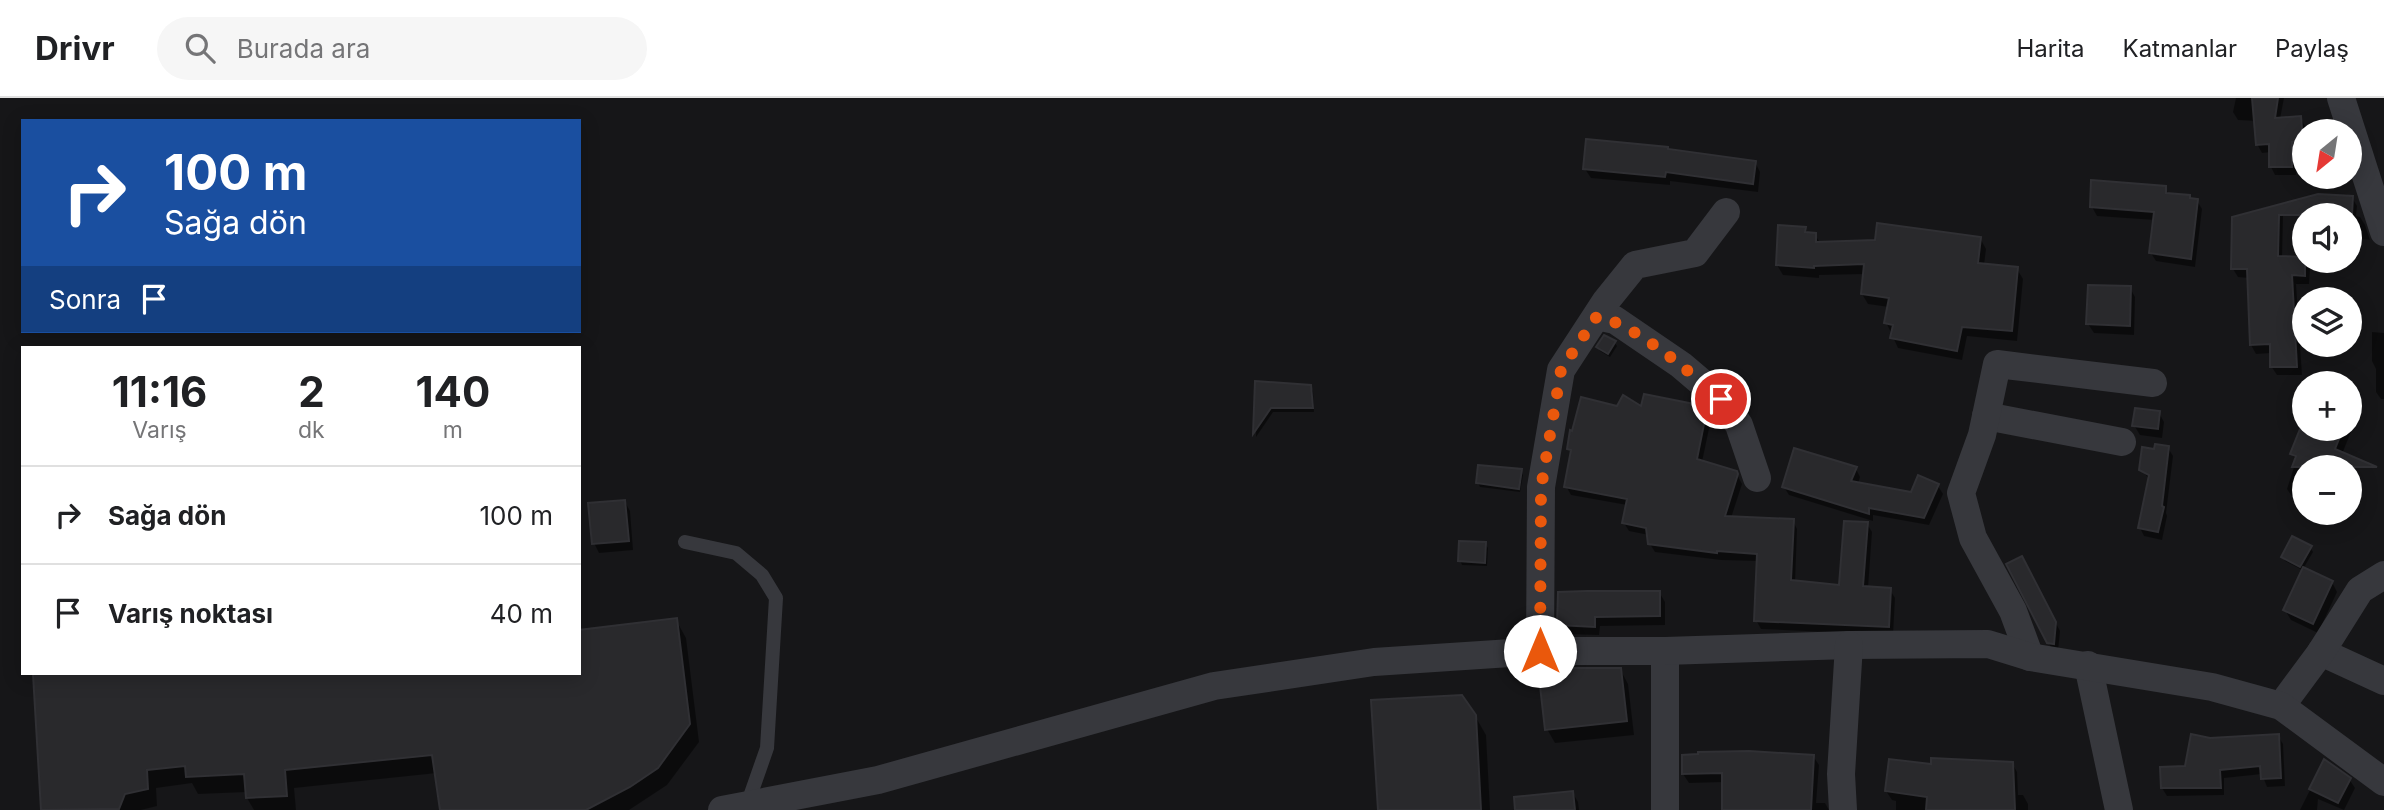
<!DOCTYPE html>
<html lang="tr">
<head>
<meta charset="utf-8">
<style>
  body { margin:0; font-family:Inter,sans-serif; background:#f6f6f6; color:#202124; height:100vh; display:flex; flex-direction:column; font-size:26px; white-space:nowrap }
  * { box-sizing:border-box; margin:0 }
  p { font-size:23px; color:#757577 }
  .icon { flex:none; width:38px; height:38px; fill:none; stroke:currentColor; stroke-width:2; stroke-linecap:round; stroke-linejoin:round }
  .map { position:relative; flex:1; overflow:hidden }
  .panel { position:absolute; left:21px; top:248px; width:560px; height:329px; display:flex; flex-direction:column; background:#fff; border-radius:0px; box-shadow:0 4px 18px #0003 }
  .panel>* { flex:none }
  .banner { position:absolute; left:21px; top:21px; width:560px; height:214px; border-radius:0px; box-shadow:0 4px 18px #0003; background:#1a4fa0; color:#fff; overflow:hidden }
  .needle { width:46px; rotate:210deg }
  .fabs { position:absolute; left:2292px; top:21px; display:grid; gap:14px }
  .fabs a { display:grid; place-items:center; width:70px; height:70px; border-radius:50%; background:#fff; box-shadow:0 4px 18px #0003; font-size:35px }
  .pin { position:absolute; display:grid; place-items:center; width:60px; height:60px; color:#fff; margin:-30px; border:4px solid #fff; border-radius:50%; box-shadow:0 2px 7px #0007 }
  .me { position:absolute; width:77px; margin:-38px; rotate:0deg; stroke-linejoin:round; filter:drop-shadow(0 0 5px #0008) }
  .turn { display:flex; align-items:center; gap:24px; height:147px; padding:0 28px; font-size:32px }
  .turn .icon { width:91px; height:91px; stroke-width:2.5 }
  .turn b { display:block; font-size:49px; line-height:60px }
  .then { display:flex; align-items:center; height:66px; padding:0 28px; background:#0003; gap:14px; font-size:26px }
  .eta { display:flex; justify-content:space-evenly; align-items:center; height:119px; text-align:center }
  .eta b { font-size:42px; font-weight:700; line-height:49px }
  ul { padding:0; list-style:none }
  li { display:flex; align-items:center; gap:21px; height:98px; padding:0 28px; border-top:2px solid #e0e0e0 }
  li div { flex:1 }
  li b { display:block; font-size:26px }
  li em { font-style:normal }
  header { display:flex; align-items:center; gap:42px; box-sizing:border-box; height:98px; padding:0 35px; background:#fff; border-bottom:2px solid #e0e0e0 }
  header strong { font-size:33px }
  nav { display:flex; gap:38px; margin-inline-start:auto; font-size:24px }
  .search { width:490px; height:63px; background:#f6f6f6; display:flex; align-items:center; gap:18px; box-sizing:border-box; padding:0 24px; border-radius:38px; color:#757577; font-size:26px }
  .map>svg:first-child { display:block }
</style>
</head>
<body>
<header>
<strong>Drivr</strong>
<div class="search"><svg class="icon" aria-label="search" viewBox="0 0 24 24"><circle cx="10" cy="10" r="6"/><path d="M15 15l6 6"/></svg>Burada ara</div>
<nav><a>Harita</a><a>Katmanlar</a><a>Paylaş</a></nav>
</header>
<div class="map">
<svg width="2384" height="712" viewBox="0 0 2384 712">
  <rect width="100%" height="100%" fill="#161618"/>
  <g fill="#0007">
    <path d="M2236,0H2284L2280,21L2300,20L2305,28V52H2295L2296,77H2275L2271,69V54L2262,55L2257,46L2256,23L2238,22L2233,14Z"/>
    <path d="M1668,53L1755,64L1760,74L1758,94L1670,83V87L1591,80L1585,71Z"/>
    <path d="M2165,89L2169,97L2197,103L2202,111L2195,169L2156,163L2151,155L2155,122L2097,118L2092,109Z"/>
    <path d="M2320,98L2352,100L2357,108L2356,118L2360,119L2365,127L2370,142L2350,140V117H2319Z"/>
    <path d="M2278,109L2283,117L2282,160L2306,163L2310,169L2309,186H2296L2302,277H2277L2271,268V255L2256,256L2251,247L2249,180L2238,179L2233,171Z"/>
    <path d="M1805,130L1808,136L1815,137L1821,146L1980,140L1986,151L1984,167L2017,171L2023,181L2017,243L1967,238L1962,262L1898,250L1886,224L1889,209L1868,206L1862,196L1865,176L1819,177V180L1783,177L1777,167Z"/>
    <path d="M2130,190L2135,199L2134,237L2094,235L2088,226Z"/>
    <path d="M2372,234L2384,235V301H2381L2376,294V271L2372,263Z"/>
    <path d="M1614,244L1617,248L1610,259L1600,253L1598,249Z"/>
    <path d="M1257,285L1310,289L1313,293L1314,314H1273L1256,339Z"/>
    <path d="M1618,310L1706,312L1711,321L1702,364L1736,375L1742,386L1731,420L1793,423L1797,431L1795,485L1841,489L1867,426L1872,434L1868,490L1890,492L1895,500L1893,537L1761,531L1756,522L1759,463L1721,462L1655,454L1650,446L1649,437L1629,433L1624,425L1627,407L1571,397L1566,388L1572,356L1569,351Z"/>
    <path d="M2159,315L2164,324L2162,340L2140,337L2134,327Z"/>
    <path d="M2305,324V331H2350V328L2352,331L2342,356L2351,367L2350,370L2305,369V404L2293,400L2287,391L2296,363L2292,356Z"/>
    <path d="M2168,350L2173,358L2166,415L2167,418L2162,442L2144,438L2140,430L2150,382L2141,371L2156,353Z"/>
    <path d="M1856,371L1860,379L1858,386L1912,396L1938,388L1943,396L1929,427L1873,417V423L1789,397L1784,389Z"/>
    <path d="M1521,373L1523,377L1520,394L1480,389L1478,385Z"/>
    <path d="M625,404L630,413L633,452L599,455L594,445Z"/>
    <path d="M1485,446L1488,450L1487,468L1462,467L1460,462Z"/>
    <path d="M2310,449L2313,454L2303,471L2332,484L2337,494L2318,535L2291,522L2285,512L2304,473L2285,463L2283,459Z"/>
    <path d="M2026,468L2060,533L2058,553H2053L2048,544Z"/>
    <path d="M1659,494L1665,504V527L1600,528L1599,537L1564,536L1559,526Z"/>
    <path d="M676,522L686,540L699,644L667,687L629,712H441L437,675L294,690L296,712H254L247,700V694L198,696L192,685L156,690L157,708L141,712H43L35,576H579Z"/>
    <path d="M1620,571L1628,586L1634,637L1555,645L1547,631Z"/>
    <path d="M1475,618L1486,637L1490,712H1379Z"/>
    <path d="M2278,638L2283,646L2285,688L2267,689L2262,676L2224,680V697L2167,698L2162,690L2187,670L2209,641Z"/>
    <path d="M1813,658L1819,667L1816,705H1825L1829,712H1723L1724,684L1689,685L1683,676Z"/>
    <path d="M2324,664L2349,681L2355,690L2344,712L2318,701L2317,712H2300Z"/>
    <path d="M2012,665L2017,674L2018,697H2023L2028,706V712H1896V703L1892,702L1886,693L1932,668Z"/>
    <path d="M1572,694L1578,704L1579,712H1539Z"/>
  </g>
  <g fill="#29292c" stroke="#303034" stroke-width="2">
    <path d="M2252,0H2278L2275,20L2301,18L2303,43L2292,44V69H2269V46L2256,47Z"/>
    <path d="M1586,41L1668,49V51L1756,63L1753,86L1666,74L1665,79L1583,71Z"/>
    <path d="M2091,82L2166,88V95L2190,97V100L2198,101L2191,161L2149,155L2154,114L2090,109Z"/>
    <path d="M2318,96L2353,98L2352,117H2279L2278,158L2305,159V178L2292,177L2297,269H2270V246L2250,247L2247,171H2231L2232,119Z"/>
    <path d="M1877,125L1981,139L1978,165L2018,169L2012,233L1962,229L1957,253L1890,240L1893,227L1884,225L1889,200L1861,196L1864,166L1814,168V170L1776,167L1778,127L1806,129L1805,134L1816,135V144L1875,142Z"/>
    <path d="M2088,187L2131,188L2130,228L2086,226Z"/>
    <path d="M1604,237L1616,243L1608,256L1596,249Z"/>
    <path d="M1255,283L1311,287L1313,310H1271L1253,336Z"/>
    <path d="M1644,296L1704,308L1707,311L1697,361L1737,373L1738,376L1725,418L1794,421L1791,482L1839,487L1844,423L1868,424L1863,488L1891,490L1889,529L1754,523L1757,456L1717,453V455L1648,446L1646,430L1622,425L1627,401L1564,389L1571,352L1567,351L1570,332L1572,333L1581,299L1617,308L1623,297L1641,308Z"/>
    <path d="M2135,310L2160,313L2158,331L2132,328Z"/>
    <path d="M2300,331H2343L2335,351L2377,369H2292L2296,358L2290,356Z"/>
    <path d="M2155,346L2169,348L2162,408L2164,409L2158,434L2138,430L2149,377L2139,372L2142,349L2154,351Z"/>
    <path d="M1794,350L1857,369L1851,383L1911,394L1918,377L1939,386L1924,420L1869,410V416L1782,389Z"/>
    <path d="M1478,367L1522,371L1519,391L1476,385Z"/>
    <path d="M625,402L629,443L592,446L588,405Z"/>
    <path d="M2292,438L2312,448L2300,469L2281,459Z"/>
    <path d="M1459,443L1486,444L1485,465L1458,463Z"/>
    <path d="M2022,458L2056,524L2054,546L2047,545L2006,466Z"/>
    <path d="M2303,469L2333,483L2313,526L2283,512Z"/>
    <path d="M1587,493H1660V518L1595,519V529L1557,527L1558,494Z"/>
    <path d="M677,520L690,626L658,670L630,689L586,712H440L432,657L285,672L287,698L246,700L244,676L186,679L185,668L147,672L148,691L125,696L119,711L41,712L33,576H579V532Z"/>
    <path d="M1538,570H1621L1627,623L1545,632Z"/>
    <path d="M1462,597L1476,617L1481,712H1378L1371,602Z"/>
    <path d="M2191,636L2210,640L2279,636L2281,680L2261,681L2260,668L2220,672L2221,690H2161L2160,669L2185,668Z"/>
    <path d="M1749,653L1814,657L1811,712H1722V675L1682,676V657L1698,656V654Z"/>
    <path d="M1931,660L2013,664L2015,712H1926L1927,699L1885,693L1889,661L1931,666Z"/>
    <path d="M2324,661L2351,680L2338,705L2309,691Z"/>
    <path d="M1573,693L1575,712H1515L1514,699Z"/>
  </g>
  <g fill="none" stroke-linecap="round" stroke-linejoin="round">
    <path stroke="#37383d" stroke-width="14" d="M685,444L736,455L762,477L776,500L767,650L747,707"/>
    <g stroke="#37383d" stroke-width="28">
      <path d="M2341,0L2384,134"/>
      <path d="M1597,218L1615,222L1681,267L1721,301L1739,327L1757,380"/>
      <path d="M1986,318L2122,344"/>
      <path d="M1540,553L1541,389L1561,272L1606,203L1635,167L1695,155L1726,114"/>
      <path d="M1665,553V712"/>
      <path d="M2321,554L2384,583"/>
      <path d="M2030,559L2013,513L1973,440L1961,395L1982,337L1997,266L2153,285"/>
      <path d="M2088,567L2119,712"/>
      <path d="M2281,608L2321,554L2360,492L2384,477"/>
      <path d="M722,712L878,682L1214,588L1374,564L1540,553H1665L1849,547L1988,546L2030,559L2212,589L2281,608L2384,684"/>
      <path d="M1843,712L1841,676L1849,547"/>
    </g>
  </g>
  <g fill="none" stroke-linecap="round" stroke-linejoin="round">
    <path stroke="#ea580c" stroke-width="12" stroke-dasharray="0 21.6" d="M1540,553L1541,390L1561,272L1597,218C1639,229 1687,272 1721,301"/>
  </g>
</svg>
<div class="fabs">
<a><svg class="needle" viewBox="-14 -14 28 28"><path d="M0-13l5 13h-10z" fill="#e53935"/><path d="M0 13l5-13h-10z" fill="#757577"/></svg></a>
<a><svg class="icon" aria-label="sound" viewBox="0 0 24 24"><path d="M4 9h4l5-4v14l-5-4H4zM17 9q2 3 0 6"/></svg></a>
<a><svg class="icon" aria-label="layers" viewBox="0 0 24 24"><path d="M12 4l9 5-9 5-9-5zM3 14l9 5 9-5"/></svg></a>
<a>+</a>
<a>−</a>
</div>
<div class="pin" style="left:1721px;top:301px;background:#d93025"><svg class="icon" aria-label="arrive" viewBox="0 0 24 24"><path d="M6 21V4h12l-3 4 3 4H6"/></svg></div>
<svg class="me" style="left:1540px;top:553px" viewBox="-20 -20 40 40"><circle r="19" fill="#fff"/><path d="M0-13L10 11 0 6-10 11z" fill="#ea580c"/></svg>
<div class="banner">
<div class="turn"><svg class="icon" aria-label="right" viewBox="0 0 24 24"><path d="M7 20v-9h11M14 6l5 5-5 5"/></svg><div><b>100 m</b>Sağa dön</div></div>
<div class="then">Sonra<svg class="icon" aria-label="arrive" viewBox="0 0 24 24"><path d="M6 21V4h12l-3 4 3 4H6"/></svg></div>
</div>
<section class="panel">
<div class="eta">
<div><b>11:16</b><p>Varış</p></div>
<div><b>2</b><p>dk</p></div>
<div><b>140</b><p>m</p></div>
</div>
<ul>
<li><svg class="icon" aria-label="right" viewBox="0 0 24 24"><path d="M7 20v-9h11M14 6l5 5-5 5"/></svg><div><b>Sağa dön</b></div><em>100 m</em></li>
<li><svg class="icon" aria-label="arrive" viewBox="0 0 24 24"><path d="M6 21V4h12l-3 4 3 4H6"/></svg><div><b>Varış noktası</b></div><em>40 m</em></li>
</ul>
</section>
</div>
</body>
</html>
